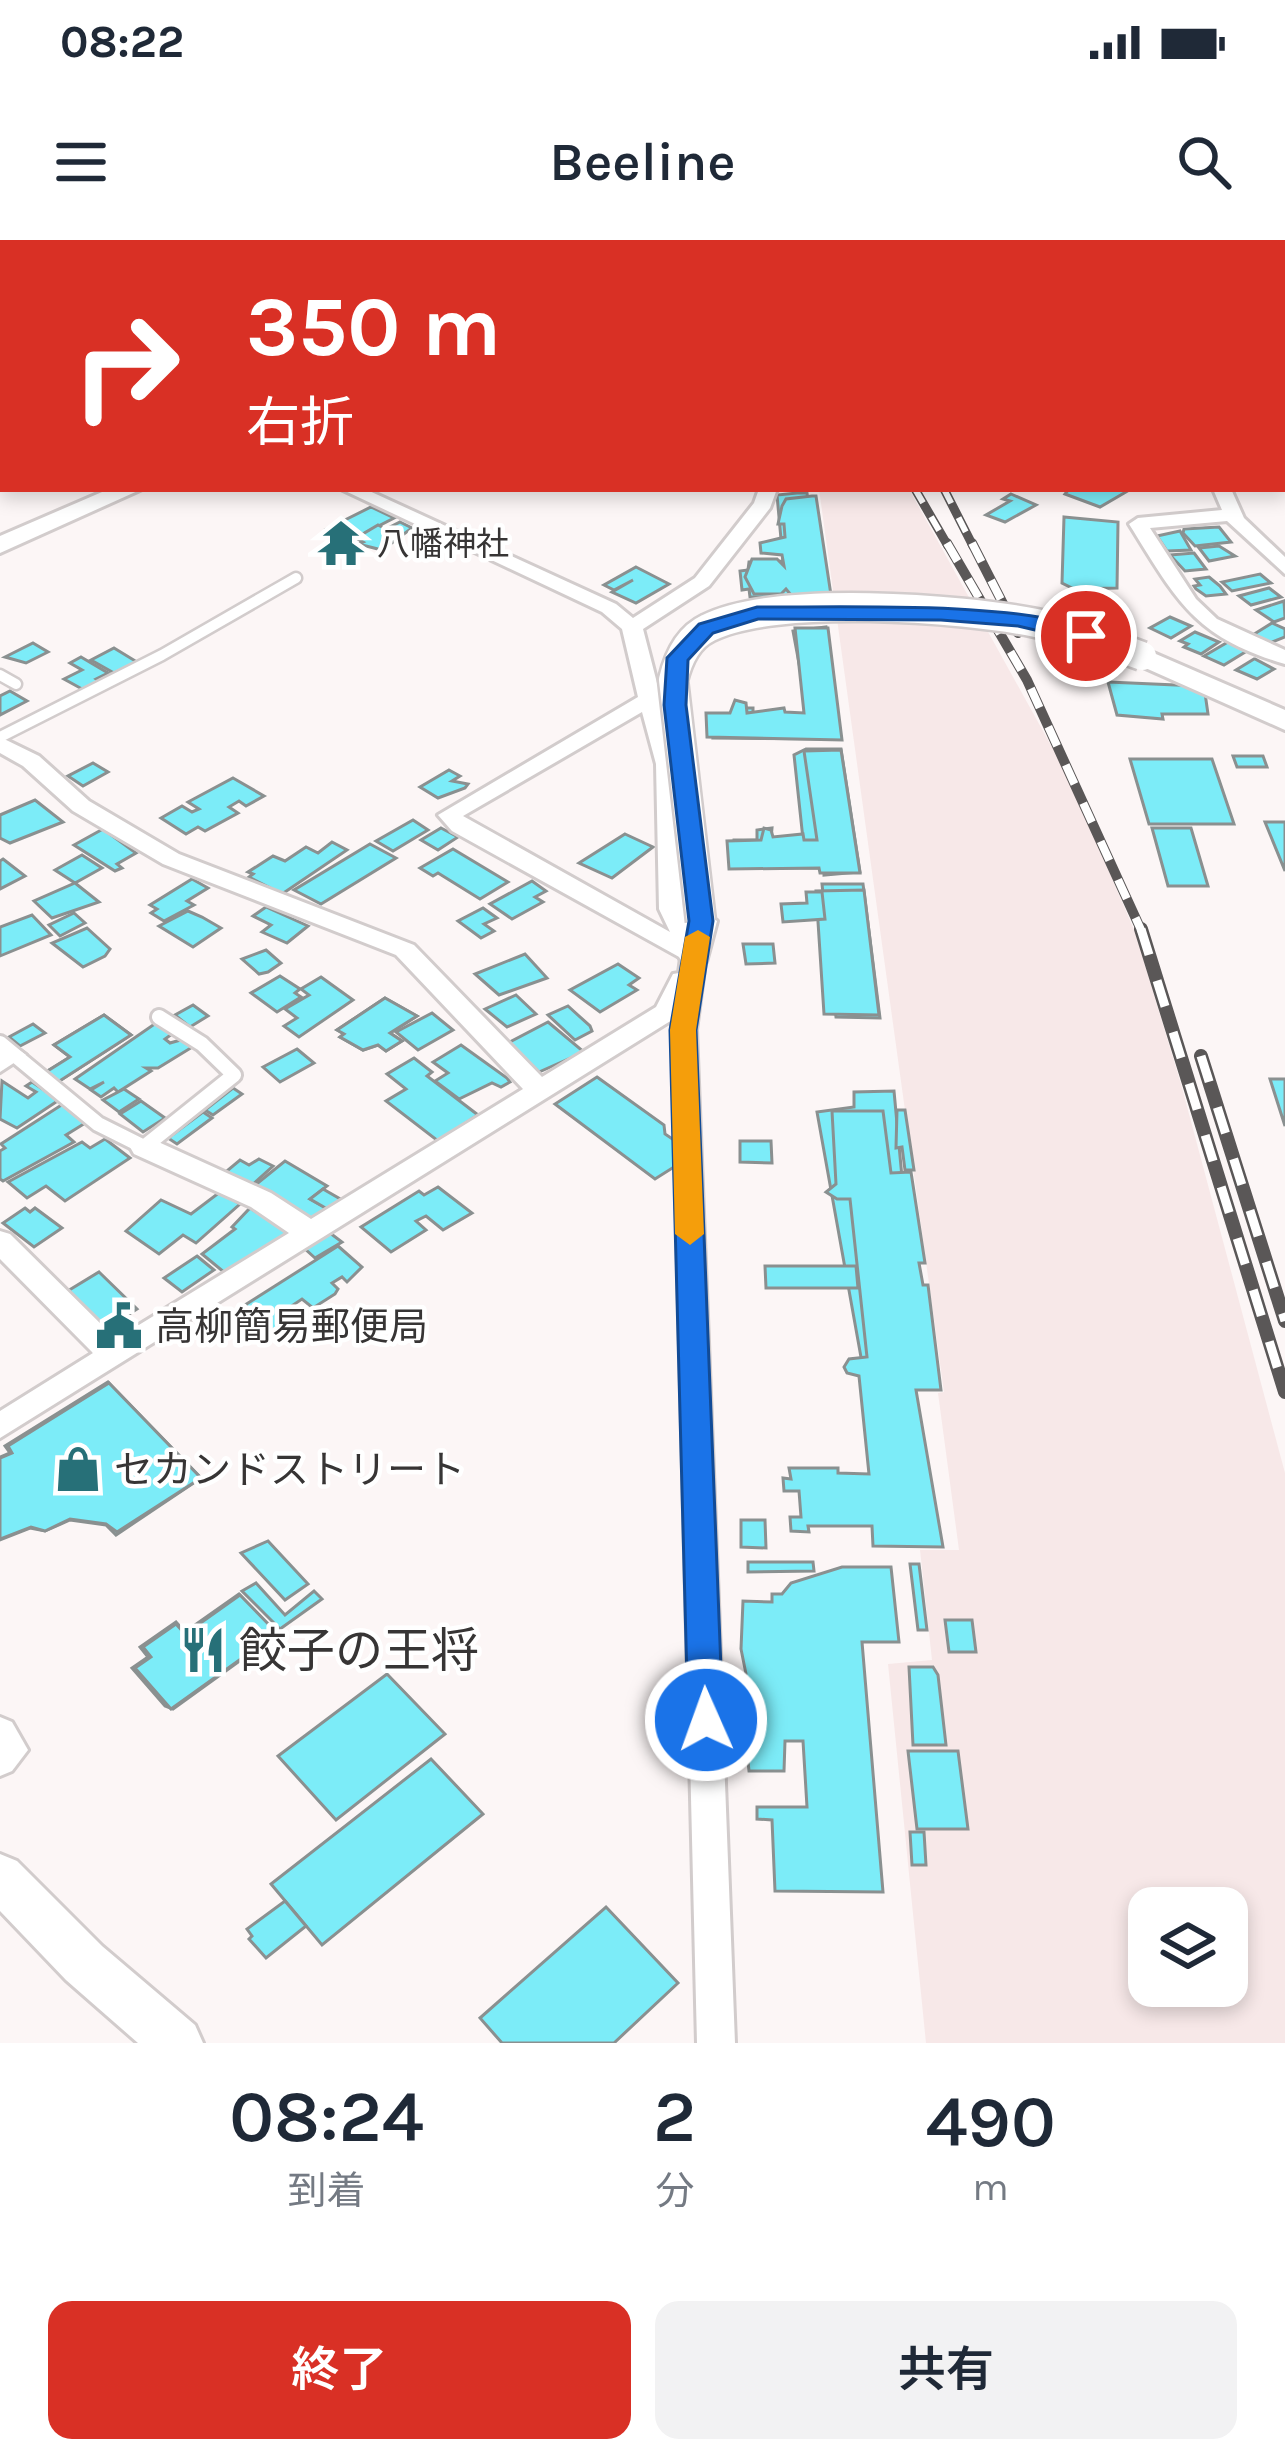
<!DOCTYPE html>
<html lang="ja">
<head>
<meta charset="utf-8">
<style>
  body { margin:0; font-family:Karla,"Noto Sans JP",sans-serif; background:#f2f2f3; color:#1f2937; height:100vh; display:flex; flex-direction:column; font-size:45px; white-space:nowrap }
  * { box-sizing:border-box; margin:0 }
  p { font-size:39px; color:#747a83 }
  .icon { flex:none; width:66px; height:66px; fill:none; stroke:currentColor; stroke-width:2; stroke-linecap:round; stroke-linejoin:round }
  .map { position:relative; height:1803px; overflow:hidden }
  .sheet { display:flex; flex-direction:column; background:#fff; flex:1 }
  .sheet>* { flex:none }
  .guide { position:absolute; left:0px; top:0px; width:1287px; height:252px; box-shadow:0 6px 18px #0003; background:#d93025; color:#fff; overflow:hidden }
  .controls { position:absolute; left:1128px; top:1647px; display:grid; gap:24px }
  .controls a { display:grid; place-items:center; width:120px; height:120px; border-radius:24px; background:#fff; box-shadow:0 6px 18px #0003; font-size:60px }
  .pin { position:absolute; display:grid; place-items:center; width:102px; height:102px; color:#fff; margin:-51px; border:6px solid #fff; border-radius:50%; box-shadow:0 3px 12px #0007 }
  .me { position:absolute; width:132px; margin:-66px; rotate:358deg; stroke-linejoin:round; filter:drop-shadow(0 0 9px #0008) }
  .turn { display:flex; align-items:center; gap:42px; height:252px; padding:0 48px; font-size:54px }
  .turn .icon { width:156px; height:156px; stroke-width:2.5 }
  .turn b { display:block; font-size:84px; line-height:102px }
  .eta { display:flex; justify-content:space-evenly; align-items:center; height:204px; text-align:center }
  .eta b { font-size:72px; font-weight:600; line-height:84px }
  .cta { display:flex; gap:24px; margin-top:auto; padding:24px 48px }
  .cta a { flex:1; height:138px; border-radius:24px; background:#d93025; color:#fff; font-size:48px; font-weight:600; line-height:138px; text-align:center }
  .cta a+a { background:#f2f2f3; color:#1f2937 }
  .status { display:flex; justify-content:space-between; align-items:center; height:84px; padding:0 60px; background:#fff; direction:ltr }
  .status svg { height:33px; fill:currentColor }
  header { display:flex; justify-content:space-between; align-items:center; height:156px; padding:0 48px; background:#fff; font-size:54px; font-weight:600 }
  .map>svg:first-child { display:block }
</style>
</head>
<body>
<div class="status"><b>08:22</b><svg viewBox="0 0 49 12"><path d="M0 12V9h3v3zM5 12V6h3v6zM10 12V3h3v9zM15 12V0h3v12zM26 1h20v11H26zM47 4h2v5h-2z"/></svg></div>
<header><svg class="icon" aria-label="menu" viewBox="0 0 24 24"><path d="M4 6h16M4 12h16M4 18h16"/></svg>Beeline<svg class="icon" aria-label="search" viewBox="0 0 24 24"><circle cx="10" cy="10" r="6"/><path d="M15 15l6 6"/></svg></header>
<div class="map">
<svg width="1285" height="1803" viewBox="0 0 1285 1803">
  <rect width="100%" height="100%" fill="#fcf6f6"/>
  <path fill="#f7e8e8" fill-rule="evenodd" d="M819,249H909L1069,538L1135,692L1181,844L1285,1233V1803H926L888,1424L932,1420L920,1310H959L938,1153L944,1152ZM1149,1668H1227V1746H1149Z"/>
  <g fill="#7cecf8" stroke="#8a9090" stroke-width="3">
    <path d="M1131,249L1100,267L1065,254L1069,249Z"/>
    <path d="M797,253H807L821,357H750L749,349L742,350L740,331L748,330L749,322L783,321L777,255Z"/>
    <path d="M1011,254L1036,265L1005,282L986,275L1010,261L1003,259Z"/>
    <path d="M812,256H816L831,355H791L786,349L781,354H754L745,337L752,319H777L784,326L782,315L761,313L760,303L785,297L784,284H778L782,266L786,259Z"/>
    <path d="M371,267L394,278L351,300L327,289Z"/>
    <path d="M1064,277L1118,282L1117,348L1074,349L1062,343Z"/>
    <path d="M400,282L412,288L382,310L358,304L363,302L356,298L378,285L386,289Z"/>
    <path d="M1219,287L1231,302L1195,306L1183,293L1184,289Z"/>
    <path d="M1180,291L1191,310L1167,311L1157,296Z"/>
    <path d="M1219,306L1235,316L1209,321L1199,308Z"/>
    <path d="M1194,313L1206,329L1185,331L1170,315Z"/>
    <path d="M636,327L669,344L636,363L612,352L633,340L614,350L604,345Z"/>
    <path d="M1260,334L1271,343L1232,351L1222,342Z"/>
    <path d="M1209,337L1220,346L1226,354L1206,356L1196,349L1194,346L1200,345L1195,339Z"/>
    <path d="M1269,348L1281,357L1251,365L1239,356Z"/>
    <path d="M1284,361L1285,378L1274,382L1256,370Z"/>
    <path d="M1170,377L1191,386L1171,398L1150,388Z"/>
    <path d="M1272,383L1285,389V397L1267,404L1251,396Z"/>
    <path d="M826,387L841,499L713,498L716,478H740L741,468H753V475L809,477L793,391Z"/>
    <path d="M795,388H828L842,500L707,497L706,473H730L735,460L746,463L747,473L784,468L785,472L804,473Z"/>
    <path d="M1195,392L1219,402L1201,414L1184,407L1188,404L1180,401Z"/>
    <path d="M1228,402L1247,411L1224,425L1204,416Z"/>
    <path d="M33,403L48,412L26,423L5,417Z"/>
    <path d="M1047,405H1075L1078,419H1050Z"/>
    <path d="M114,408L137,422L114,433L91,420Z"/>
    <path d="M81,417L108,433L96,439L101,443L82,449L64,439L82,430L70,423Z"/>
    <path d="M1254,419H1255L1274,429L1257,439L1236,430Z"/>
    <path d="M1108,442L1198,446L1200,453H1205L1208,474H1162L1163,479L1117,475Z"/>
    <path d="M10,451L27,461L0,475V456Z"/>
    <path d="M806,509H841L860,632L824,635V628H733L734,600H757V590L772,588L771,599H803L794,515Z"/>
    <path d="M841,510L860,633H820L819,628L729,629L727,601L761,600L764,588L771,590L773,597L803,594L804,600H817L804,511Z"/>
    <path d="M1233,516H1263L1267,527H1237Z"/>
    <path d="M1130,519H1212L1234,584H1149Z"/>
    <path d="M93,523L108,532L83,546L68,536Z"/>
    <path d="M449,530L460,536L452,541L468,544L465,548L438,558L420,547Z"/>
    <path d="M233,538L264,556L246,566L239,561L229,567L238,573L205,591L198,587L186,594L161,578L182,566L192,572L199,569L188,562Z"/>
    <path d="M35,560L63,582L10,603L0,598V575Z"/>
    <path d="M413,580L428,590L393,611L376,601Z"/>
    <path d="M1265,582H1285V631Z"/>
    <path d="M441,588L458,597L438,610L421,600Z"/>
    <path d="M1152,588H1191L1208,646H1168Z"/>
    <path d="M103,589L136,613L117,624L122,628L115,631L74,605Z"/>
    <path d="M625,594L653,607L612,638L579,623Z"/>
    <path d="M332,602L347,610L282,654L249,637L253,634L248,632L273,616L285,621L306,607L318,613Z"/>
    <path d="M370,604L396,618L321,664L294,650Z"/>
    <path d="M453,609L508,642L480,659L438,633L433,636L420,628Z"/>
    <path d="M82,615L102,628L75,643L55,630Z"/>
    <path d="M3,619L25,636L0,649V621Z"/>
    <path d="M192,639L208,648L187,661L194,665L164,681L151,673L157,669L150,665Z"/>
    <path d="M532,641L546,651L535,657L543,662L512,679L490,664Z"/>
    <path d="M75,643L99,662L52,678L34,661Z"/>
    <path d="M822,644H863L880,778L836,777Z"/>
    <path d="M864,650L879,775L824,774L816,651Z"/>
    <path d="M806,652H822L825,679L783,682L781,664L807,663Z"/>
    <path d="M266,667L308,686L287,703L262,692L271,685L253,676Z"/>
    <path d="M483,668L497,678L484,684L494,691L481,698L458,681Z"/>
    <path d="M188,671L202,677L221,688L193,707L159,686Z"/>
    <path d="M74,673L85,683L60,696L49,685Z"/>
    <path d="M32,675L51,695L0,716V687Z"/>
    <path d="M87,688L110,709L105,716L83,727L52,703Z"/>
    <path d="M743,704H773L775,723L746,724Z"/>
    <path d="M266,710L281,723L268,732L259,734L242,719Z"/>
    <path d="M525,714L547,738L499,755L475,734Z"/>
    <path d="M618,724L639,738L629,745L637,750L600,772L570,750Z"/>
    <path d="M280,736L300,749L295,753L301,757L277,772L251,753Z"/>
    <path d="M321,737L353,760L299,797L284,786L297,778L285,769L309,755L301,749Z"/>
    <path d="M516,755L536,774L507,787L485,769Z"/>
    <path d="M385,758L417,776L390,793L402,801L386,811L378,805L363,810L340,797L344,794L337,790Z"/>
    <path d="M385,758L417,776L390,793L402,801L386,811L378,805L363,810L340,797L344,794L337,790Z"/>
    <path d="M193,765L208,776L190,787L175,775Z"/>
    <path d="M568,766L590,786L592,791L575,800L548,775Z"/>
    <path d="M432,773L453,790L418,810L396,792Z"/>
    <path d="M104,775L131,795L58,842L46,832L70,817L54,805Z"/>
    <path d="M104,775L131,795L58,842L46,832L70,817L54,805Z"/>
    <path d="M548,782L584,812L539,832L508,803Z"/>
    <path d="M156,783L172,794L165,799L170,803L184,799L194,806L158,828H146L151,831L118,852L114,848L101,857L91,850L104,842L90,849L75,839Z"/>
    <path d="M33,784L45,793L20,806L9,797Z"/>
    <path d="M461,805L507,838L510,842L501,847L492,843L459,859L435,841L448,833L433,822Z"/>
    <path d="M297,809L314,823L280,842L263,827Z"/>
    <path d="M414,818L432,832L427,836L478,875L438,901L386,861L406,849L387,834Z"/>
    <path d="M597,837L664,885L665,894L674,900V927L655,939L555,864Z"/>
    <path d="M1270,839H1285V886Z"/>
    <path d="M2,841L28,858L36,852L26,846L32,842L59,860L17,888L0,879Z"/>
    <path d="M233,848L242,854L213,875L205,870Z"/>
    <path d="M124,849L139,859L119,872L103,860Z"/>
    <path d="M894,851L921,1143L866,1145L817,872L854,867V852Z"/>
    <path d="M141,861L165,878L143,892L120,874Z"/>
    <path d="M63,864L87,882L66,895L74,902L3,941L0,939V911L5,908L1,904Z"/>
    <path d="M897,870H905L914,930H905L902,907L896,908Z"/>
    <path d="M832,871H883L891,933L911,932L925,1023H919L923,1045H928L941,1150H916L943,1307L873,1306L872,1286H808L809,1292L791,1291L790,1277H801L799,1251H784L783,1238L791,1239L789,1228H838V1233L869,1234L859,1136L847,1133L844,1127L849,1119L867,1117L850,959H837L826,952L836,944Z"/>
    <path d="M203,872L212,878L177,904L168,898Z"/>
    <path d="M105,899L130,918L65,961L46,946L27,958L8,942L82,902L90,908Z"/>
    <path d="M740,901H771L772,923L740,922Z"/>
    <path d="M259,919L273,926L251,946L222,935L240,920L249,925Z"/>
    <path d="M285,921L327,946L310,959L326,968L310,982L254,946Z"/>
    <path d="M438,947L472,973L443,990L426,976L416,981L426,990L391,1012L361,987L419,951L424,955Z"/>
    <path d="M323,949L342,960L329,970L310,959Z"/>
    <path d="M220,952L240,964L196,1003L183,995L159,1014L126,991L161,960L191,974Z"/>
    <path d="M25,968L30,972L35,968L62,988L34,1007L3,983Z"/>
    <path d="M250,968L290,993L225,1033L202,1014L235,989L232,987Z"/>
    <path d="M330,993L342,1002L315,1018L304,1008Z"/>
    <path d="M338,1006L362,1027L347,1042L342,1037L332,1043L338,1049L335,1054L313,1068L302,1059L293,1065L303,1073L275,1092L245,1065Z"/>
    <path d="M197,1016L214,1030L182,1052L164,1038Z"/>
    <path d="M765,1026H856L858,1048H766Z"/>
    <path d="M99,1032L137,1069L126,1076L138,1088L116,1101L66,1052Z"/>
    <path d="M108,1142L201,1238L116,1295L106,1285L70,1280L45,1291L30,1288L0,1300V1217L10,1213L5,1206Z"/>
    <path d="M109,1143L201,1238L117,1292L106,1284L70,1279L45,1291L31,1287L0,1299V1218L12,1213L8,1206Z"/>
    <path d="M741,1280H765L766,1308L741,1307Z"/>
    <path d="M268,1301L308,1344L285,1360L241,1313Z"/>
    <path d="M748,1322H813L814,1331L748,1332Z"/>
    <path d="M910,1324H919L927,1390H918Z"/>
    <path d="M842,1327H891L899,1402H862L883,1652L775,1651L772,1580L757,1579V1567H807L803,1501H785L784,1531H749L744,1484L747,1463L738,1452L746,1434L741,1409L743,1361L772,1362V1354H782L791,1343Z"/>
    <path d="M256,1343L285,1375L314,1351L322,1359L280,1389L242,1351Z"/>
    <path d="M239,1354L277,1394L173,1469L165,1466L132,1428L148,1417L140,1407L176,1382L185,1392Z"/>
    <path d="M240,1355L277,1393L171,1469L135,1428L151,1417L143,1407L176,1384L185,1394Z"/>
    <path d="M945,1380H972L976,1412H949Z"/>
    <path d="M909,1427H933L938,1435L946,1505H913Z"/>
    <path d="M387,1434L445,1494L336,1580L278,1516Z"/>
    <path d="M908,1511H958L968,1589H917Z"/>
    <path d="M431,1519L483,1574L322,1705L271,1644Z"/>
    <path d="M910,1592H924L926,1625H912Z"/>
    <path d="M285,1661L306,1686L266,1718L249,1699L252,1696L247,1689Z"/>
    <path d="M606,1667L678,1743L614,1803H502L480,1778Z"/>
  </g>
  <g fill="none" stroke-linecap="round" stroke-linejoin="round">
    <defs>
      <g id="lane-far1">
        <path d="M0,435L16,444"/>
        <path d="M0,497L162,415L296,338"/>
      </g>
      <path id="lane" d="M0,803L98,884L144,907L234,835L202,804L159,777"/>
      <g id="street">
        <path d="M450,0H470L473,3H453Z"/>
        <path d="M492,0H513L489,3Z"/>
        <path d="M664,0H684L661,3Z"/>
        <path d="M712,0H732L709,3Z"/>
        <path d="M1285,19V29L1284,30V20Z"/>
        <path d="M0,80L3,81V91L0,90Z"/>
        <path d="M341,249H365L616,364L633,378L695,338L754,263L759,249H777L770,268L709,346L643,389L678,524L683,669L706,715L696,790L735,1803H697L672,780L0,1198V1171L93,1113L0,1019V991L10,994L116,1099L289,993L251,967L134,914L130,907L134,900H154L271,953L311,979L523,849L396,715L163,624L73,571L23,526L0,513V497L39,516L89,561L179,614L414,705L542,837L656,767L673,734L679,733L681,718L452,591L438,575L638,457L622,389L602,372ZM642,472L656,524L659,669L670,692L463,576Z"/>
        <path d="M1213,249H1231L1244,278L1285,317V334L1227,281L1150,288L1196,359L1217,379L1285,410V424C1193,397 1176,359 1129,284L1138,278L1222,270Z"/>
        <path d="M13,806L26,815L0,832V811Z"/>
        <path d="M0,1477L12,1482L28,1510L12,1531L0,1536Z"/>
      </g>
      <g id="secondary">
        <path d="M32,0H54L30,3Z"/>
        <path d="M691,0H716L689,3Z"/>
        <rect x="765" y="0" width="20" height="3"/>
        <path d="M1193,0H1215L1217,3H1195Z"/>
        <path d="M3,21V34L0,35V22Z"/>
        <rect x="1284" y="41" width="1" height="12"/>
        <path d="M0,128L3,129V143L0,142Z"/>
        <rect x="1284" y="144" width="1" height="14"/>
        <path d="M109,249H142L0,313V296Z"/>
        <path d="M1142,408L1285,470V490L1132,422L1128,416L1132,410Z"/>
        <path d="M701,671L717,681L706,722H682L678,715L685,681Z"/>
        <path d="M0,1614L17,1621L102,1706L195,1785L203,1803H138L66,1740L0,1671Z"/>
      </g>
    </defs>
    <use href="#lane-far1" stroke="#d2cccc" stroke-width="15"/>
    <use href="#lane" stroke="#d2cccc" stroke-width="20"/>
    <use href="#street" stroke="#d2cccc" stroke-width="6"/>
    <use href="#secondary" stroke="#d2cccc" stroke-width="6"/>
    <use href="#lane-far1" stroke="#fff" stroke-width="10"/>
    <use href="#lane" stroke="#fff" stroke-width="14"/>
    <use href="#street" fill="#fff" fill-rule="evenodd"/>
    <use href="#secondary" fill="#fff" fill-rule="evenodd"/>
    <defs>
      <g id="rail-far2">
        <path d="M1180,0L1185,3"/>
        <path d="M915,249L948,306"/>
        <path d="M944,249L973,306"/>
      </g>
      <g id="rail-far1">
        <path d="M947,303L1027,440L1142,692"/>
        <path d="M972,303L1018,393"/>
      </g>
      <g id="rail">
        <path d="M1141,689L1285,1152"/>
        <path d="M1201,816L1285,1081"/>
      </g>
    </defs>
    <use href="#rail-far2" stroke="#5a5757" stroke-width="9"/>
    <use href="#rail-far1" stroke="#5a5757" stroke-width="10"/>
    <use href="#rail" stroke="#5a5757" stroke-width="14"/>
    <use href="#rail-far2" stroke="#fff" stroke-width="6" stroke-dasharray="16" stroke-linecap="butt"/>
    <use href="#rail-far1" stroke="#fff" stroke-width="8" stroke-dasharray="21" stroke-linecap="butt"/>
    <use href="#rail" stroke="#fff" stroke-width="9" stroke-dasharray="27" stroke-linecap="butt"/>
    <defs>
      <path id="secondary-bridge" d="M701,681L673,440C678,419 687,398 708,388C775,354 962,368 1036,383C1073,391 1107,403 1142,416"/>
    </defs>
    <use href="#secondary-bridge" stroke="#d2cccc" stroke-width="33" stroke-linecap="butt"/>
    <use href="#secondary-bridge" stroke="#fff" stroke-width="28"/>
  </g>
  <path fill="#1a73e8" stroke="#114b97" stroke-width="3" d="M757,367C825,368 1049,359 1096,396L1086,402L1018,386L941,380L758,379L713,393L688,420L686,465L713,681L696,790L723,1480L718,1492L706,1496L694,1492L688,1480L670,790L689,681L664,465L667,418L699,384Z"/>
  <path fill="#f59e0b" d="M698,690L710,697L696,790L704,994L690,1005L675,994L670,790L685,697Z"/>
  <defs>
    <symbol id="temple-bare" viewBox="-9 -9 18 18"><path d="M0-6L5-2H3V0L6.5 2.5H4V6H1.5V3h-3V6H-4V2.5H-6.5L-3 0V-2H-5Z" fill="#277078" stroke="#fff" stroke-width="2.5" paint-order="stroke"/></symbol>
    <symbol id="civic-bare" viewBox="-9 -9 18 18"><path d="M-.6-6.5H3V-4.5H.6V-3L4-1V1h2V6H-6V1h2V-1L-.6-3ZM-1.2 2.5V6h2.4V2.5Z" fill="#277078" stroke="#fff" stroke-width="2.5" paint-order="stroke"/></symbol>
    <symbol id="shop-bare" viewBox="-9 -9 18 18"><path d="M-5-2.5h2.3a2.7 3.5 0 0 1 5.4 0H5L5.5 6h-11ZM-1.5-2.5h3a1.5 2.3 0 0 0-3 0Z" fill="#277078" stroke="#fff" stroke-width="2.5" paint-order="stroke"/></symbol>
    <symbol id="restaurant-bare" viewBox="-9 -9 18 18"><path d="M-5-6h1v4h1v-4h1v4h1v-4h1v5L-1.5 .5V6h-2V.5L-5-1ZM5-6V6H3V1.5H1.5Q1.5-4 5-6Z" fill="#277078" stroke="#fff" stroke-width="2.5" paint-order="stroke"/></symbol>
  </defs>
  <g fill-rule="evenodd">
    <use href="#temple-bare" x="308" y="270" width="66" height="66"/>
    <use href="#civic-bare" x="86" y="1053" width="66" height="66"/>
    <use href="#shop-bare" x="45" y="1196" width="66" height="66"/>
    <use href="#restaurant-bare" x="170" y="1377" width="66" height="66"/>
  </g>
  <g text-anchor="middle" stroke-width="9" stroke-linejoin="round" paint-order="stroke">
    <g font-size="33" fill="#373535" stroke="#fff" text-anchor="start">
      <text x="377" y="315">八幡神社</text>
    </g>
    <g font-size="39" fill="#373535" stroke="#fff" text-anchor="start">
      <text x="155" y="1100">高柳簡易郵便局</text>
      <text x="114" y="1243">セカンドストリート</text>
    </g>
    <g font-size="48" fill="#373535" stroke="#fff" text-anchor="start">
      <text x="239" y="1427">餃子の王将</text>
    </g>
  </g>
</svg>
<div class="controls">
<a><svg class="icon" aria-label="layers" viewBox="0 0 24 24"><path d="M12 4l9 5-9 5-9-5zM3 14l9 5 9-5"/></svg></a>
</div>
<div class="pin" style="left:1086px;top:396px;background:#d93025"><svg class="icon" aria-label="arrive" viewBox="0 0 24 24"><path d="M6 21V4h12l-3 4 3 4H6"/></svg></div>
<svg class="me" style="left:706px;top:1480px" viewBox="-20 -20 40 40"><circle r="17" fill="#1a73e8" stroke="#fff" stroke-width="3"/><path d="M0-11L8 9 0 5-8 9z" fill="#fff"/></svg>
<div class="guide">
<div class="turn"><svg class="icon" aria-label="right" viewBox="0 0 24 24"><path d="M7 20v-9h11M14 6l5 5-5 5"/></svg><div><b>350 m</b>右折</div></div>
</div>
</div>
<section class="sheet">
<div class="eta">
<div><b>08:24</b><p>到着</p></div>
<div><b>2</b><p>分</p></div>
<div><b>490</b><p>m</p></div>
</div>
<div class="cta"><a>終了</a><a>共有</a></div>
</section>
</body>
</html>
